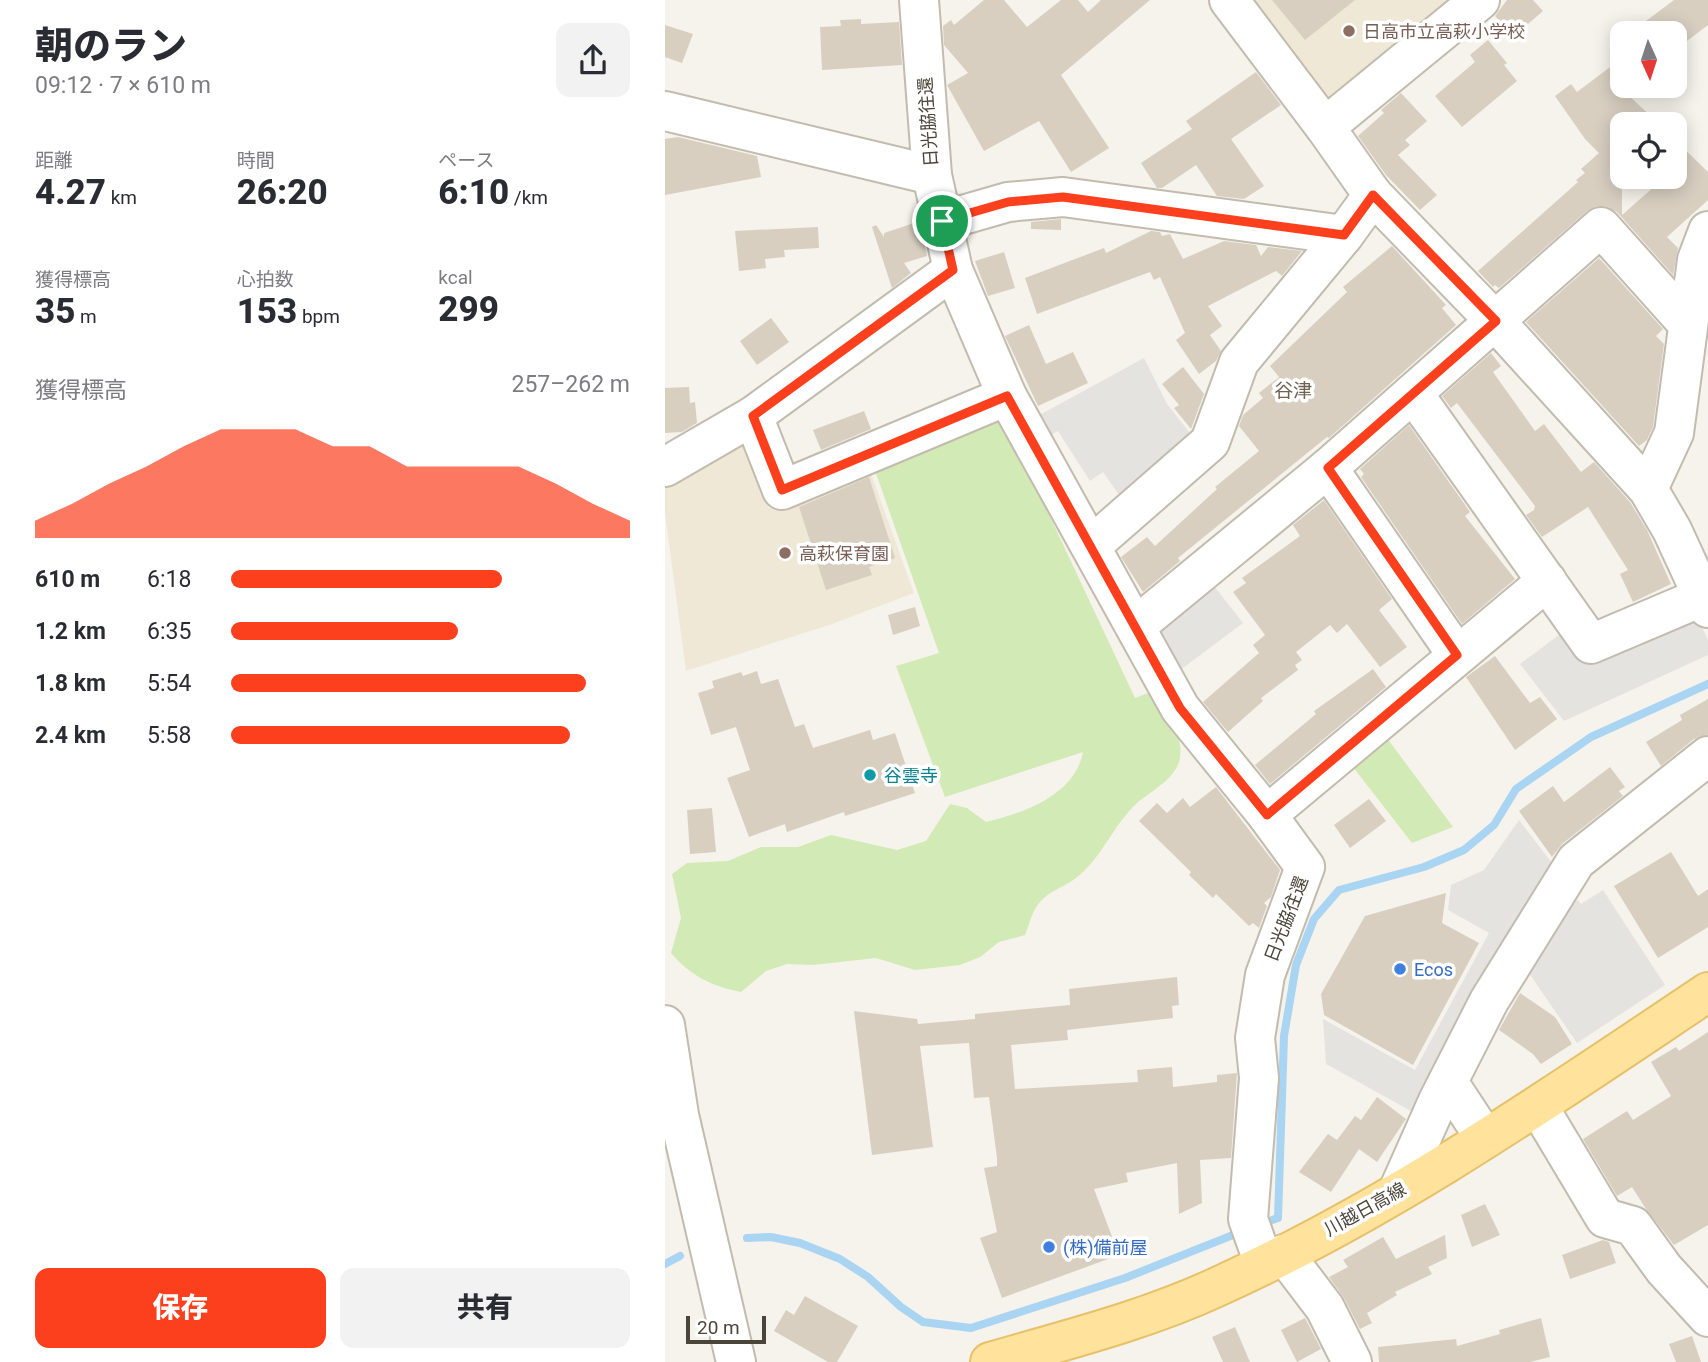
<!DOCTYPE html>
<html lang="ja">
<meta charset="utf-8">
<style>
:root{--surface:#fff;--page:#f2f2f3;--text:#2b2b33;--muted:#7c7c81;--accent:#fc3f1d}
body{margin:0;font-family:Roboto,"Noto Sans JP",sans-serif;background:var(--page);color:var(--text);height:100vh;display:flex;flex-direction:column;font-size:26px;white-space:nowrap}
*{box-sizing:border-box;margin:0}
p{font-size:23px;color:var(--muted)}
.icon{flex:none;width:38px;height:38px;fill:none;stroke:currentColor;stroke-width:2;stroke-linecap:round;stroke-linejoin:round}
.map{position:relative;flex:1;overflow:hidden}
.side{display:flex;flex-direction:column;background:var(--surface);width:665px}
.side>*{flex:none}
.needle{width:46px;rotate:177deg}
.buttons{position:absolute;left:945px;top:21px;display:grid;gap:14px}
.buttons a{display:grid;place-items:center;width:77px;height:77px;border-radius:14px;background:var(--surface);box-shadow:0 4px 18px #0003;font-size:35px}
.scale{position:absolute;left:21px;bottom:18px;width:80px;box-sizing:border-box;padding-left:7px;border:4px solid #4b4439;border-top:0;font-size:19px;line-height:24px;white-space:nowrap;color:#4b4439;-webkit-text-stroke:5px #fff;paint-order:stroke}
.pin{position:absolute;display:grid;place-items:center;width:60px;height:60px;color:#fff;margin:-30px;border:4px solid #fff;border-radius:50%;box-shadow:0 2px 7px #0007}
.round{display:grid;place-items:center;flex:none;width:74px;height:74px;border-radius:14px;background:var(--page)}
.head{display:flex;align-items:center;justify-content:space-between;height:119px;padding:0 35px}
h1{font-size:38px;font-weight:800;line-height:52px}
.metrics{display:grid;grid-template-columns:repeat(3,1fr);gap:10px;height:119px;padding:7px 35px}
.metrics div{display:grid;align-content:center}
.metrics b{font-size:35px;font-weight:800}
.metrics small{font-size:19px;font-weight:400}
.metrics p{font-size:19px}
.chart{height:196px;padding:14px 35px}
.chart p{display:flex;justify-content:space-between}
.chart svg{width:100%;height:126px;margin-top:7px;fill:var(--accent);opacity:.7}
.action{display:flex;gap:14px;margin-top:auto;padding:14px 35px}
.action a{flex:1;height:80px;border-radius:14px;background:var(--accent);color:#fff;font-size:28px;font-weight:800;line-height:80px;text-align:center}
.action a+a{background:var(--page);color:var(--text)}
ul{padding:0 35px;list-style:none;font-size:23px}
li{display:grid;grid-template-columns:112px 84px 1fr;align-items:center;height:52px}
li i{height:18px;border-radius:9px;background:var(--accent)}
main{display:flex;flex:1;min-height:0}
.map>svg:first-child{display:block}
.education{fill:#efe8d6}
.green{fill:#d2eab5}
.parking{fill:#e5e3e0}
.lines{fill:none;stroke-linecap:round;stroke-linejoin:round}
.stream{stroke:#a9d4f2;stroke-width:8}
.building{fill:#d8cfc1}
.minor-casing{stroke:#c2bbae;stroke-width:42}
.major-casing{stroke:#e6c16a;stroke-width:42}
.minor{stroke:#fff;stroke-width:38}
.major{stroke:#ffe39c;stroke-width:38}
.route-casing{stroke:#fff;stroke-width:14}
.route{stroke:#fc3f1d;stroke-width:9}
.education-dot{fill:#8d6e63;stroke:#fff;stroke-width:2.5}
.culture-dot{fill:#0f9aa8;stroke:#fff;stroke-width:2.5}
.shop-dot{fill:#3f7fe0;stroke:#fff;stroke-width:2.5}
.labels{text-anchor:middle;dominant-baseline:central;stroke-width:7;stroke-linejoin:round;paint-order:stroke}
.education-label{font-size:18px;fill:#785e54;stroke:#fff;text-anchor:start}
.street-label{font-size:18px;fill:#4b4439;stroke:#fff}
.culture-label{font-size:18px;fill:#0d838f;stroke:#fff;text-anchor:start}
.shop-label{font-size:18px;fill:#366cbe;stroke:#fff;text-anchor:start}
.neighbourhood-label{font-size:19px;fill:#6e6250;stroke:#fff}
</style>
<main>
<section class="side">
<div class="head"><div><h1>朝のラン</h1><p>09:12 · 7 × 610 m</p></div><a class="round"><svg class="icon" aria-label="share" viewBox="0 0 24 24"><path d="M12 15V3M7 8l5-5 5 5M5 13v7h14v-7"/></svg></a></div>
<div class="metrics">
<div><p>距離</p><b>4.27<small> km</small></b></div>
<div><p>時間</p><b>26:20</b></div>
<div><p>ペース</p><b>6:10<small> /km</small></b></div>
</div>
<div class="metrics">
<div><p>獲得標高</p><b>35<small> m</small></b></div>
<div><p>心拍数</p><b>153<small> bpm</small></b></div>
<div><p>kcal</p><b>299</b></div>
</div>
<div class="chart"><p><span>獲得標高</span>257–262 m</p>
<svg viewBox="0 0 160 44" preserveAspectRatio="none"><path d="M0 44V38L10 32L20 25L30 19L40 12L50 6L60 6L70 6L80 12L90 12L100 19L110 19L120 19L130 19L140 25L150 32L160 38V44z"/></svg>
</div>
<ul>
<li><b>610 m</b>6:18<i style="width:68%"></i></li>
<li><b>1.2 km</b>6:35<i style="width:57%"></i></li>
<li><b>1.8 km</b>5:54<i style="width:89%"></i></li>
<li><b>2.4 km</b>5:58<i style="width:85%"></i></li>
</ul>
<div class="action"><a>保存</a><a>共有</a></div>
</section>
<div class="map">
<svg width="1043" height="1362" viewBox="0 0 1043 1362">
<rect width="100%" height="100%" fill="#f6f3ec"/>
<!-- education -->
<g class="education">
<path d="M582,0H796L671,105L662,100Z"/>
<path d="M81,440L104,508L205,471L249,593L167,624L21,671L0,513V483Z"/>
</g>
<!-- green -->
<g class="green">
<path d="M335,410L470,698L483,693C499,709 519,733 515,758C512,778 485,792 472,803C448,825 437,858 411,878C398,888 382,891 372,906C366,914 364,926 360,935L334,942L315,957L295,965L250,970L211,958L148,965L122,964L101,971L76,992C46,986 26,976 6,953L16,918L7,874L22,863L63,861L96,847H133L166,835L232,850L261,841L285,804L302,808L321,822C359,813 410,795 418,752L280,797L231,666L274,653L207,462Z"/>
<path d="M716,730L788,827L747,843L681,758Z"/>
</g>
<!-- parking -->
<g class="parking">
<path d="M479,358L502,404L528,437L457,499L438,472L425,481L393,431L380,438L369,418Z"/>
<path d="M545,581L578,623L510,674L489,627Z"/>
<path d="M1022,617L1033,619L1043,640V655L899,721L855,664L898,632L920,662Z"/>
<path d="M854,820L894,872L755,1116L661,1064L658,1019L750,1070L824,933L783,910L786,885L819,870Z"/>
<path d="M938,890L1000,985L912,1043L857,963L905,892L916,904Z"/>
</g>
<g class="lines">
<!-- stream -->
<g class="stream">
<path d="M596,1224L613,1218L619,1036L631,965L649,919L674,890L759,867L799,850L829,825L851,789L926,737L1043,684"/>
<path d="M82,1238L106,1237L135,1243L175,1259L203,1277L236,1307L258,1322L306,1328L460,1278L578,1231"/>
<path d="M0,1264L15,1256"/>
</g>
</g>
<!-- building -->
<g class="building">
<path d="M319,0H339L362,27L396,0H413L423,12L436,0H485L396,75L444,148L406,172L374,121L319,151L282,85L303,73L279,45L278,26L286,20L289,25Z"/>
<path d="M607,0H690L640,40Z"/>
<path d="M842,0H868L878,11L848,37L830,16Z"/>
<path d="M1009,0H1043V25L1010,50V33H965Z"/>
<path d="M196,19V24L234,22L237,65L157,70L155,27L176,26L175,20Z"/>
<path d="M0,25L28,34L17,63L0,57Z"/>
<path d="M823,40L842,63L839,65L852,81L797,127L770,96L810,62L805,55Z"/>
<path d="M957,58V89L994,124H957V215L1000,177H1010V140L1043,172V200L1002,237L1013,248L1008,275L952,212L943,207L932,206L922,211L834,288L830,285L828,287L813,271L913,182L911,180L920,173L916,169L934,153L920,139L890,96L906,84L912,92Z"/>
<path d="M591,72L616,105L566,139L599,186L579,199L552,196L531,165L497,188H492L476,163L527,129L521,121Z"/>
<path d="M736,93L762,121L740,140L745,145L733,155L772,195L755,210L721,175L693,136L719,113L716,110Z"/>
<path d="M13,137L92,156L96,177L0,195V139Z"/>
<path d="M396,219V230L366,229V222Z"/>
<path d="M255,221L262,256L239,263L246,273L227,288L207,227L211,225L219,237V233Z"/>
<path d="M153,227L154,248L119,250L120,257L100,259L101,268L74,271L70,231Z"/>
<path d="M486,231L495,232L497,236L505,234L518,259L559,241L591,245L596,256L603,247L637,251L617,276L611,271L543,306L557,326L545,335L556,351L551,361L534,374L511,340L520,333L495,277L489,280L485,272L372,314L360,278L439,248L441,253Z"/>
<path d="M727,246L781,305L777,308L791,325L664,438L662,437L513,558L515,561L478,592L456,557L482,537L490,546L552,489L550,487L594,451L574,426L578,415L598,398L594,393L614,377L605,366L682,292L678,287Z"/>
<path d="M339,252L350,288L323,296L310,261Z"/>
<path d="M934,258L998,329L991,336L999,344L988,427L982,440L974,446L861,322Z"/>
<path d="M106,318L124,342L92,365L75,341Z"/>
<path d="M364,325L381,364L408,352L423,383L373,406L340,336Z"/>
<path d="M826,353L836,366L828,372L870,431L879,424L916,472L929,462L965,502L982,530L1006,584L968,602L955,574L963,570L923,507L877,537L861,515L869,510L870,506L792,403L786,408L777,396Z"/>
<path d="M518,367L539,394L526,429L509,408L514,405L497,384Z"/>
<path d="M24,387L25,403L30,402L32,423L17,432L0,433V388Z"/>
<path d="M199,411L206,429L156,450L148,430Z"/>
<path d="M744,425L805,512L800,516L850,579L797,624L696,477L699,474L695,469Z"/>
<path d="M204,477L230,558L204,567L207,575L161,590L134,507Z"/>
<path d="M659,500L727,599L714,610L742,647L715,667L682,624L672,633L665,625L631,652L637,660L630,665L633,670L596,698L598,701L563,732L538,702L594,653L588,645L600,635L568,592L581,583L577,578L635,536L628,525Z"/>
<path d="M250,607L255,626L228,635L223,615Z"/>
<path d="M830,656L865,703L875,697L892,719L850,750L801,677Z"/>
<path d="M708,669L721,687L605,784L590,765L651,714L649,711Z"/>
<path d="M92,671L96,684L113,679L130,727L139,724L148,748L205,730L208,740L230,733L250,793L180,816L179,812L122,832L120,824L84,837L62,778L85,770L71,727L46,735L33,693L49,688L47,681L76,672L78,676Z"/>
<path d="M1043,699V735L1029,739L996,766L981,742L1017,720L1015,715Z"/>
<path d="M945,767L960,787L954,791L958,796L897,844L887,857L854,811L888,786L899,802Z"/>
<path d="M551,787L615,870L606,897L599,903L602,906L594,928L588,923L584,926L551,894L548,898L524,875L526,872L474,821L492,803L502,813L518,798L525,807Z"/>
<path d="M704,799L721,821L685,848L669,825Z"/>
<path d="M47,808L51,852L25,854L22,810Z"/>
<path d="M1006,852L1033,896L1043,889V927L993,958L949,886Z"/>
<path d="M781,893L777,923L814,943L748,1065L659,1015L656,994L700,916Z"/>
<path d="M512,977L514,1005L507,1006L508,1018L402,1030L403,1040L346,1045L350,1089L473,1082L472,1070L507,1067L508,1087L552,1082V1075L572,1073L566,1158L535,1160L537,1203L514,1214L512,1163L461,1173L463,1182L429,1189L454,1255L337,1298L315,1238L332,1232L319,1168L332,1166V1158L324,1097L309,1098L304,1043L255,1046L268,1147L207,1155L189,1011L252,1019L253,1024L310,1019V1014L405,1005L404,989Z"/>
<path d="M855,993L890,1017L907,1044L876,1064L868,1054L834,1030Z"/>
<path d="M1043,1032V1225L1009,1245L981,1209L967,1187L952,1196L918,1139L962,1111L968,1120L1006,1096L986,1062L1011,1047L1014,1051Z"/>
<path d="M712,1097L741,1119L712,1162L694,1149L666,1192L634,1172L663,1134L672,1140L690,1116L696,1120Z"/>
<path d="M820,1204L835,1235L807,1247L796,1215Z"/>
<path d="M780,1235L782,1258L763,1267L767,1274L730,1292L732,1295L702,1313L707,1323L695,1329L679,1298L664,1277L683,1267L678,1260L718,1237L731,1259Z"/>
<path d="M938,1240L944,1242L951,1263L905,1279L897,1255Z"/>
<path d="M140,1296L193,1326L172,1362H163L109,1331L121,1310L129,1315Z"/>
<path d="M640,1318L656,1349L632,1362L616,1330Z"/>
<path d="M876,1318L885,1357L865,1362H714L713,1347L791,1339L792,1346L835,1334L834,1330Z"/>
<path d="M570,1327L585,1362H558L547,1337Z"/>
<path d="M1027,1336L1036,1362H1011L1004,1344Z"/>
</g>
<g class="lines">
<defs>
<g id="minor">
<path d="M254,0L267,175L288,270L342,396L515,708L602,815L640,867L600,975L590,1038L594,1078L583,1219L599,1264"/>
<path d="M564,0L660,127L708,195L831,322L983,489L1007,530L1043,608"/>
<path d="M0,111L267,175"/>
<path d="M660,127L815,0"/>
<path d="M277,221L343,202L398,197L679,235"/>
<path d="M1022,323L936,227L748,393L926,644L1037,597"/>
<path d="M88,416L117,490L342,396"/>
<path d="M0,467L88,416L288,270"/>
<path d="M663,468L792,655"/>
<path d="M983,489L1009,433L1032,260L1043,231"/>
<path d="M426,546L545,442L574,362L679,235L708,195"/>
<path d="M471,626L663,468L748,393"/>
<path d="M602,815L882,581"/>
<path d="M0,1025L14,1115L71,1362"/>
<path d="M783,1082L820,1138"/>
<path d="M873,1106L940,1218L968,1226L999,1269L1043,1317"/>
<path d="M733,1191L773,1101L824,1001L911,861L1043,756"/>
<path d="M619,1254L660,1308L687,1362"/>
</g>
<path id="major" d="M325,1362C401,1340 481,1320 552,1287C725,1209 886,1097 1043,992"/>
</defs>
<!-- minor casing -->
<use href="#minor" class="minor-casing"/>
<!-- major casing -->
<use href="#major" class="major-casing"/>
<!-- minor -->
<use href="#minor" class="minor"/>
<!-- major -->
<use href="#major" class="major"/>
</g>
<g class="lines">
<defs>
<path id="route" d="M708,195L831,321L663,468L792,655L602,815L515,708L342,396L117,490L88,416L288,270L277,221L343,202L398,197L679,235Z"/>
</defs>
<!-- route casing -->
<use href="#route" class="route-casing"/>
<!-- route -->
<use href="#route" class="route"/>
</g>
<!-- markers -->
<g class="education-dot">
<circle cx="684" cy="31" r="7"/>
<circle cx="120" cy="553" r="7"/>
</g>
<circle class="culture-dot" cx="205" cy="775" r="7"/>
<g class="shop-dot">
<circle cx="735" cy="969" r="7"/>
<circle cx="384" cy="1247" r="7"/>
</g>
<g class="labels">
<!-- education labels -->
<g class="education-label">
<text x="698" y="31">日高市立高萩小学校</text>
<text x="134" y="553">高萩保育園</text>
</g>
<!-- street labels -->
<g class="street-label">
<text transform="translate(263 122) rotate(-94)">日光脇往還</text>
<text transform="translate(621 919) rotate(-69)">日光脇往還</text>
<text transform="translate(700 1209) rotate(-29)">川越日高線</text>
</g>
<!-- culture labels -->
<g class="culture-label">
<text x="219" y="775">谷雲寺</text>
</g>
<!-- shop labels -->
<g class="shop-label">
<text x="749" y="969">Ecos</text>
<text x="398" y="1247">(株)備前屋</text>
</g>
<!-- neighbourhood labels -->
<g class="neighbourhood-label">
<text x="628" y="390">谷津</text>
</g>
</g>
</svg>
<div class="buttons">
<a><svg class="needle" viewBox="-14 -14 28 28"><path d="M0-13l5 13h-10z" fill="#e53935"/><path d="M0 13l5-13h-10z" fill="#7c7c81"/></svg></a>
<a><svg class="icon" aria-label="locate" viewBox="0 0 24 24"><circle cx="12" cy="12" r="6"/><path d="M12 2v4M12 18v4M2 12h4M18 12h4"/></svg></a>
</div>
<div class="scale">20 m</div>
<div class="pin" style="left:277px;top:221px;background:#1e9e55"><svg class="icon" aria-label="arrive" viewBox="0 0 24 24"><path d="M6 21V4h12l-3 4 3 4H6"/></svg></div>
</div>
</main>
